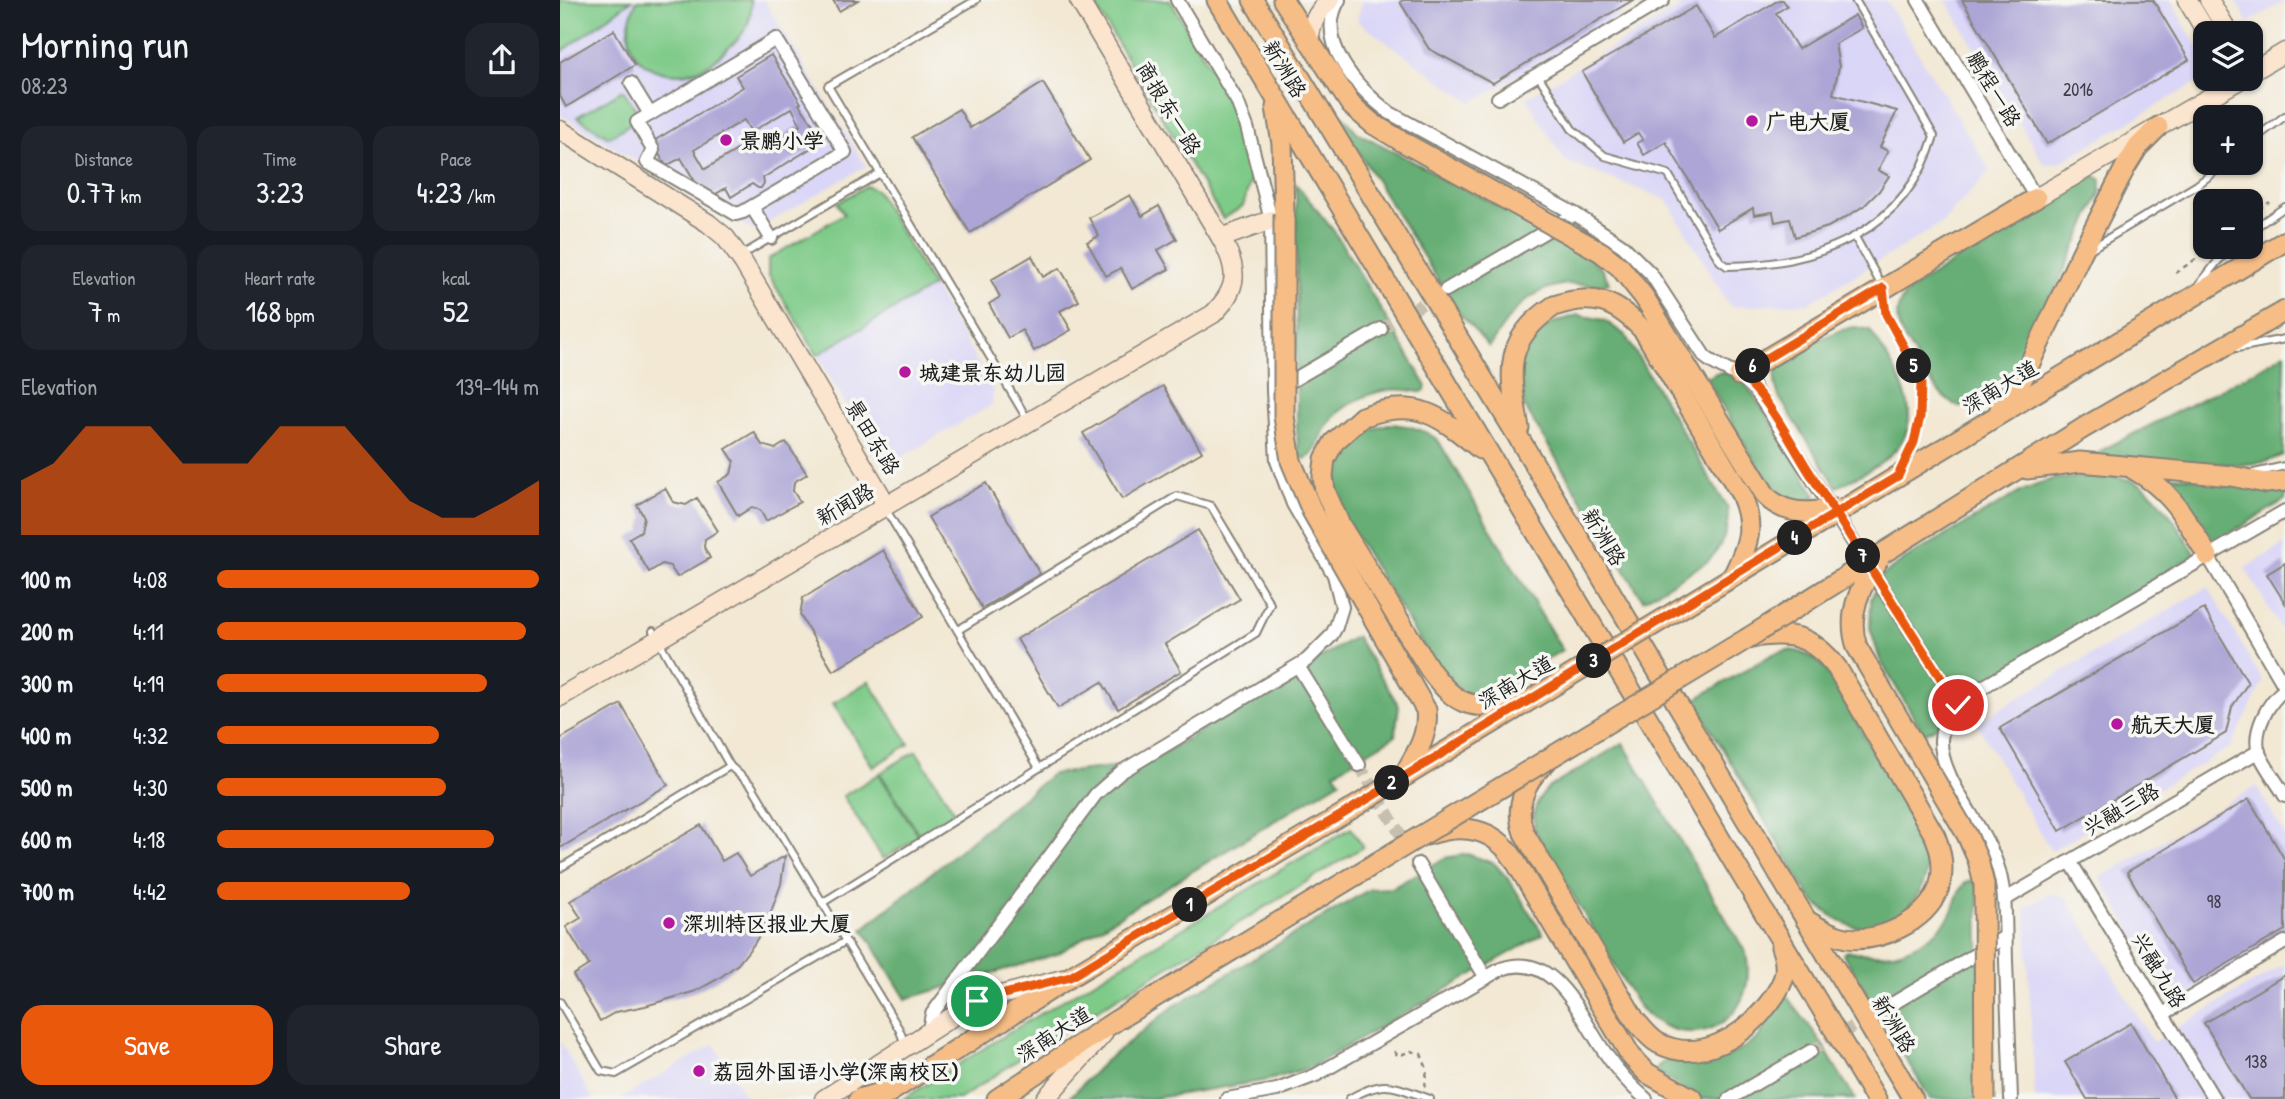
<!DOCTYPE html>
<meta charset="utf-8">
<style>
:root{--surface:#171b24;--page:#20242c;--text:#f1f3f6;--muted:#9ea1a6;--accent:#ea580c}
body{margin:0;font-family:"Patrick Hand","LXGW WenKai TC",sans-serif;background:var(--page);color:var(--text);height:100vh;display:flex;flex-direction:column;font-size:26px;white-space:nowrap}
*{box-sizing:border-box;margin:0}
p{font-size:23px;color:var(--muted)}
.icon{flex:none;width:38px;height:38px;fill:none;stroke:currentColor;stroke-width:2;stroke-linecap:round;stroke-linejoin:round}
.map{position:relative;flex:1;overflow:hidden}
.side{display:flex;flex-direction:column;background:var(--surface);width:560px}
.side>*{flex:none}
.tools{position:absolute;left:1633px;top:21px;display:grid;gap:14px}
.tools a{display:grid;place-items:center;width:70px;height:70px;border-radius:14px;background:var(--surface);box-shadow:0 2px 5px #0004;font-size:35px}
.pin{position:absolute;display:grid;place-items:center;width:60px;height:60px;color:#fff;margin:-30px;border:4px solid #fff;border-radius:50%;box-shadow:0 2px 7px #0007}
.km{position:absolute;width:35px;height:35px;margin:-18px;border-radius:50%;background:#222;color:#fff;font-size:19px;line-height:35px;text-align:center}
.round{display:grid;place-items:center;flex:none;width:74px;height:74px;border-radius:21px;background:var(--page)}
.headline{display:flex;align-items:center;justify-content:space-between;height:119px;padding:0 21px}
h1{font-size:38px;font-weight:600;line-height:52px}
.metrics{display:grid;grid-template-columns:repeat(3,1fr);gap:10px;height:119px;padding:7px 21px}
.metrics div{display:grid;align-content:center;border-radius:18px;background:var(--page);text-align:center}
.metrics b{font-size:30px;font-weight:600}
.metrics small{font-size:19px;font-weight:400}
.metrics p{font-size:19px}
.chart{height:196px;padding:14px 21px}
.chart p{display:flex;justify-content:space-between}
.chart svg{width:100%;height:126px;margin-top:7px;fill:var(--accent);opacity:.7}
.action{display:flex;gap:14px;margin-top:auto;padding:14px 21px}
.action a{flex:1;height:80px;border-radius:21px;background:var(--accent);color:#fff;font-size:28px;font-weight:600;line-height:80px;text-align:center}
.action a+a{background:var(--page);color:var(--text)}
ul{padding:0 21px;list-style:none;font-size:23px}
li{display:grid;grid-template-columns:112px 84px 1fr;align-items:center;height:52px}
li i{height:18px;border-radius:9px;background:var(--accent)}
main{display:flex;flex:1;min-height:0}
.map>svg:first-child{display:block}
.built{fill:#dad6f7}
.green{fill:#7eca88;stroke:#4d7352;stroke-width:2}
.forest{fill:#66ae74;stroke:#416548;stroke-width:2}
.building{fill:#aca5d6;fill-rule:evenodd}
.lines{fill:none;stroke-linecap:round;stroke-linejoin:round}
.street-tunnel{stroke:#c7bfae;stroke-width:12;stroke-dasharray:12 6;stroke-linecap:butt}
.lane-casing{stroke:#878278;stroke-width:10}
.street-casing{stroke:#878278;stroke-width:16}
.secondary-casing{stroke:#878278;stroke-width:21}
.primary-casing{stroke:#878278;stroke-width:23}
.path{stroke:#878278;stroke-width:2.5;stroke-dasharray:5 5;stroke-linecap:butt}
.lane{stroke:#fff;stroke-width:6}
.street{stroke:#fff;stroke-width:12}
.secondary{stroke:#fbe5cf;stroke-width:18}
.primary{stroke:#f6be86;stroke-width:19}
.primary-bridge-casing{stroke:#878278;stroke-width:23;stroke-linecap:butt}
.primary-bridge{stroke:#f6be86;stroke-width:19}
.route-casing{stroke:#fff;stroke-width:14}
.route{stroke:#ea580c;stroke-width:9}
.poi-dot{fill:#b5179e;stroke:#f6f6f2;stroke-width:2.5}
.labels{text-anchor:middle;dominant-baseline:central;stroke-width:7;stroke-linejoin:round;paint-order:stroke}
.number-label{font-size:18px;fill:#403e4a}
.street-label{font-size:21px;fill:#1c1c1c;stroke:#f6f6f2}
.poi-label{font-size:21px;font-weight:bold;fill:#1c1c1c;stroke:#f6f6f2;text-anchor:start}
</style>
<main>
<section class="side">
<div class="headline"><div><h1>Morning run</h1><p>08:23</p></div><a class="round"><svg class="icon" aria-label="share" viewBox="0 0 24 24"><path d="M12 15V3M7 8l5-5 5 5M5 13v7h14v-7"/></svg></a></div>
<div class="metrics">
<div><p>Distance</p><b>0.77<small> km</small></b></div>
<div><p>Time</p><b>3:23</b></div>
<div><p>Pace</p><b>4:23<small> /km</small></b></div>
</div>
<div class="metrics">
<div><p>Elevation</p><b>7<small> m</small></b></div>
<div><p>Heart rate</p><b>168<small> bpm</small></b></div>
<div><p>kcal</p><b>52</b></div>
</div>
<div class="chart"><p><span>Elevation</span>139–144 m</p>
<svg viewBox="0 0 160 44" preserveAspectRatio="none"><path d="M0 44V25L10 19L20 6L30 6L40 6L50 19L60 19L70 19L80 6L90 6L100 6L110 19L120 32L130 38L140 38L150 32L160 25V44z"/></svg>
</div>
<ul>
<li><b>100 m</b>4:08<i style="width:100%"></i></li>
<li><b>200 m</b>4:11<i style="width:96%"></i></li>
<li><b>300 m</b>4:19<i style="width:84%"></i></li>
<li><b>400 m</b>4:32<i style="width:69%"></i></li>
<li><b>500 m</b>4:30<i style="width:71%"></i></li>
<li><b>600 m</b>4:18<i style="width:86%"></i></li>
<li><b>700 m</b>4:42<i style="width:60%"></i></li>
</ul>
<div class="action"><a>Save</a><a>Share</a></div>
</section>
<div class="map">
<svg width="1725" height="1099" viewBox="0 0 1725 1099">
<rect width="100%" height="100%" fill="#f6f6f2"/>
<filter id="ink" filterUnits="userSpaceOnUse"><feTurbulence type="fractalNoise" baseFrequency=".0143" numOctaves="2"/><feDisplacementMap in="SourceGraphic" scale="14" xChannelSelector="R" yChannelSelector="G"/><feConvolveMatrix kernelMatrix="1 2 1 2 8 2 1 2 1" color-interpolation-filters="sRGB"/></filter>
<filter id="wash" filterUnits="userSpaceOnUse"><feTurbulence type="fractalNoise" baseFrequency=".00686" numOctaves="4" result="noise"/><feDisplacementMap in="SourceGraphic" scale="28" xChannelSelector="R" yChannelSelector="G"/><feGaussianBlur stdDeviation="1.57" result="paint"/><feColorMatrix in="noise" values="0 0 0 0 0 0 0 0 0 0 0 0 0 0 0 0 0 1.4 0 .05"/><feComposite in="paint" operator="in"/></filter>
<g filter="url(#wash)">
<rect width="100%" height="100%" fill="#f2e8d3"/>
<!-- built -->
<g class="built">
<path d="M72,0H204L306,166L194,231L0,115V53Z"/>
<path d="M802,0H1085L912,103L797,21Z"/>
<path d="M1132,0H1326L1430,171L1382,223L1249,303L1170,307L1107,200L1005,161L966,98Z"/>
<path d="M1386,0H1610L1645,59L1643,79L1499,163L1484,164Z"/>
<path d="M1675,0H1725V1L1688,23Z"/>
<path d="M373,286L434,390L432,405L333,462L317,457L257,355Z"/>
<path d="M1725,544V636L1685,568Z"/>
<path d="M1648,587L1703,681L1671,747L1491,851L1416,722Z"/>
<path d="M1696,786L1725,835V937L1614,1002L1540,878Z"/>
<path d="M1491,893L1507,898L1593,1042L1725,964V1099H1475L1465,908Z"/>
<path d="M0,1041L33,1099H0Z"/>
<path d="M154,1044L187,1099H60Z"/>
</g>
<!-- green -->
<g class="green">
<path d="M0,0H72L0,53Z"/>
<path d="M77,0H191C193,23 183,36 166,50C160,55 153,63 145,67C112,84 65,69 69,26C69,17 74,8 77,0Z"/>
<path d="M532,0H610L673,105L683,132L693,172L683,206L663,219Z"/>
<path d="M63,90L81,117L49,137L17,117Z"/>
<path d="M306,186L316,190L373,286L257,355L208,274V259L284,214L277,203Z"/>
<path d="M309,681L349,744L313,767L273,703Z"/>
<path d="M356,751L396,814L360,836L320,773Z"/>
<path d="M319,774L359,837L323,859L283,796Z"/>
<path d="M791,828L803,847L477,1047L400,1099H343L458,1027Z"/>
</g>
<!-- forest -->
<g class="forest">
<path d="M782,115L797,132L806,137L1019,248L1043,270L1049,283C1037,288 1024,284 1011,284C969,286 949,315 929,347L896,309L777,117Z"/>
<path d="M1534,175L1541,180V192L1453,380C1392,443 1374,384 1342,335C1334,318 1336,302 1351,289L1518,181Z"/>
<path d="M736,184L774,231L866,385L865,390L862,392C856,392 851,390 845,390C817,387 780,403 765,429C760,439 756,455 745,459L739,455L737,434Z"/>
<path d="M1018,315L1044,320L1065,335L1168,509C1169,530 1163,547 1147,562L1083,600L964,406L958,365L970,341L992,323Z"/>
<path d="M1295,327L1310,330L1314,336C1338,374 1374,424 1324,460C1310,471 1293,479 1277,487L1219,397C1216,388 1213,379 1217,370C1226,354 1277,329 1295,327Z"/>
<path d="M1725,353L1723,455L1706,462L1679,465L1540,458L1539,453L1542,450L1694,372Z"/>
<path d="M1164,372L1183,381L1201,406L1256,496C1246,502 1235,503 1225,497C1202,482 1163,405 1146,379L1156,373Z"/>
<path d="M828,424C847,425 862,428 878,440L1002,650L931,694L908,695L882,677L784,517C766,472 780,438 828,424Z"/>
<path d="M1598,475L1725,483V500L1651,545Z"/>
<path d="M1546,476C1555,477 1566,478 1574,481C1597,489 1623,534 1636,555L1412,689L1379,726L1364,734L1320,660L1310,628L1311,598L1323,575L1350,556L1462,491L1492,479Z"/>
<path d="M796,636L839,706L835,736L775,772L780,781L497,954L346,999L303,929L492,774L587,763Z"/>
<path d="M1228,650C1243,651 1252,656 1263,666L1359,828C1361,835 1365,842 1366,849C1372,878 1356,909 1329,920C1318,925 1304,929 1292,926C1277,922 1263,909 1251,899L1134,700L1213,654Z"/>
<path d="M1063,743L1186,953C1201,1025 1124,1061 1077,1004L975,831C972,812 975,800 990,787Z"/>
<path d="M907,854L934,863L950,881L983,934L751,1067L709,1080L590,1099H508L544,1062L614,1006L810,889L832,888L885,858Z"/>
<path d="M1410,880L1418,886L1422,1099H1370L1283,954L1286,951C1299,953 1311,955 1324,954C1346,953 1377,936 1389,917C1396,905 1397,886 1410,880Z"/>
<path d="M1225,994L1257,1036L1295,1099H1139L1097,1073V1067L1106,1060L1147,1062L1162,1059L1180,1050L1198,1038Z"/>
</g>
<g id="blocks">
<!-- building -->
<g class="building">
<path d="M273,0H298L279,11Z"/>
<path d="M843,0H1073L933,83L869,49L840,2Z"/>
<path d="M1219,0H1223L1227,6L1216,13L1238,49L1295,15L1302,28L1275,44L1279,67L1273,94L1337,111L1320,147L1328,151L1318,170L1329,176L1319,191L1305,205L1288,216L1268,227L1235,237L1230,219L1215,222L1213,212L1194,215L1193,208L1158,229L1106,142L1084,155L1077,143L1083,140L1078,133L1063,142L1022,72L1136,6L1155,38Z"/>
<path d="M1402,0H1593L1629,60L1487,144Z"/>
<path d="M54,30L75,65L6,107L0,96V62Z"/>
<path d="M211,55L241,103L239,104L264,140L203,178L204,183L201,188H198L192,184L171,197L166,188L146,200L121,158L106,166L92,142L183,87L176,76ZM232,108L241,125L204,146L199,137L145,169L134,150L184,120L191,132Z"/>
<path d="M483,83L530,160L410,233L352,137L399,109L410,128Z"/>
<path d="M570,195L582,216L599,206L617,239L598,250L609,269L572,289L561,268L546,276L527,242L539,236L529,218Z"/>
<path d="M472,256L483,277L500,268L519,301L500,311L511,330L474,351L462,330L448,338L429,304L440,297L431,280Z"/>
<path d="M603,386L642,452L562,499L523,433Z"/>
<path d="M194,432L202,445L215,449L226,442L247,474L234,482L233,491L240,502L206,521L200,510L192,507L178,516L158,482L171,474L174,461L166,449Z"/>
<path d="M426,483L480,574L422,608L368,517Z"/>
<path d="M105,488L113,502L126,505L137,498L158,531L145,539L144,547L150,558L117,577L110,566L102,564L89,572L69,538L81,531L84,517L77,505Z"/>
<path d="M638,530L680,599L605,644L621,671L558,709L542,682L498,708L457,639Z"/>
<path d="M323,550L363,617L273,671L240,615L243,598Z"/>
<path d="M1725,563V603L1707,574Z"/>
<path d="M1644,609L1688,683L1672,707L1666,733L1500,831L1440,728Z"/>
<path d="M61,704L108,785L0,848V739Z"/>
<path d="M1689,799L1725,860V930L1633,984L1567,872Z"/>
<path d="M141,825L162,861L176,853L190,876L225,856L221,884L208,920L194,944L178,964L158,979L136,991L85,1006L56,1012L40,1021L13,975L29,965L6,927L21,918L10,901Z"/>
<path d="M1725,975V1099H1689L1644,1023Z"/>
<path d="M1571,1023L1615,1099H1527L1505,1062Z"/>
</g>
</g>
</g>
<g filter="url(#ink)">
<use href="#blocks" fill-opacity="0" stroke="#878278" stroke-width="2"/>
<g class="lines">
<!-- street-tunnel -->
<g class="street-tunnel">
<path d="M821,329L879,294"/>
<path d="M799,765L858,864"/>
<path d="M1251,1051L1322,1010"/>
</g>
<defs>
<g id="lane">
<path d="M416,0L268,86L469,422"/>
<path d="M978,75L1012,129L1045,156L1108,174L1160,261L1167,266C1259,265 1346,231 1374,136L1295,0"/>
<path d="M1690,142L1725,116"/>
<path d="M1690,231L1725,207"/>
<path d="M1295,237L1323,288L1326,314L1358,373C1368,406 1356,438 1342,467"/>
<path d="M1532,248L1637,185L1666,163"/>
<path d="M182,255L320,173"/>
<path d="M1639,285L1657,262L1672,247"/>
<path d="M1677,348L1725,339"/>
<path d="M1694,473L1725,466"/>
<path d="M325,508L479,768"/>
<path d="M93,631L170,766L192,786L339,1029L345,1044"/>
<path d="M0,868L170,766"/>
<path d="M262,903L696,633L710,604L651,506L617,496L398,630"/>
<path d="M0,1002L41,1071L56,1074L284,942"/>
<path d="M789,1099C826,1078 832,1086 870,1099"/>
</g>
<g id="street">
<path d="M779,0C754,42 798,89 830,113L1015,214L1063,246L1091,274L1145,357C1161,370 1180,373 1194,388L1398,705"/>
<path d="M1358,0L1476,198"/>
<path d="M216,39L285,152L183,212L176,214L87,162L93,150L77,122Z"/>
<path d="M71,83L90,114"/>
<path d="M938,98L1103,0"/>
<path d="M192,207L211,238"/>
<path d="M886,290L1015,214"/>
<path d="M721,387L821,329"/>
<path d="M1648,556L1725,687"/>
<path d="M738,666L799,765"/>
<path d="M1725,689C1708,702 1692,731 1699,753C1705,767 1717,782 1725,796"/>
<path d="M1510,861L1654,1099"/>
<path d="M858,864L926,978"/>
<path d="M1444,900L1699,751"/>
<path d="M1322,1010L1445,937"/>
<path d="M1603,1014L1725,942"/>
<path d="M369,1030L372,1014L536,794L561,772L747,660L771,636L776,627L782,607L774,575L733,504L717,461L713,391L711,220L687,127L677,101L617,0"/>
<path d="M667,1099L717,1090L756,1075L941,969C997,949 1021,1020 1046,1054C1057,1071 1071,1086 1086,1099"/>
<path d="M1169,1099L1251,1051"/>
<path d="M1451,1099C1449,1053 1448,1007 1446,961C1445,931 1447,900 1439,871C1428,829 1380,781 1381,740C1382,715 1401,700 1421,688L1725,511"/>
</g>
<g id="secondary">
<path d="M519,0L661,238"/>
<path d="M1627,0L1647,33"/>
<path d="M1649,0L1669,33"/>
<path d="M749,42C751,24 756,13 770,0"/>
<path d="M1690,73L1725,52"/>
<path d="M0,130L148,223L165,237L183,262L322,497L324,507"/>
<path d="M1476,198L1681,79"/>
<path d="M0,697L653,314C679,288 679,270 661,238L711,220"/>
<path d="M264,1099L417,1001L503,979"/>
<path d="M485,1099L543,1034"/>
</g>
<g id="primary">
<path d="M657,0L1316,1099"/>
<path d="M693,0L960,440L1353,1099"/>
<path d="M723,0L791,105L813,124L843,142"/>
<path d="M716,107L722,144L724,213"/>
<path d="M1179,375L1476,198"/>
<path d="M1440,408L1463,378L1521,254L1565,168L1578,147L1598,127"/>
<path d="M802,417C856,397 879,415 920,449"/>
<path d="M959,428C950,374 941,341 994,306"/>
<path d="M1467,469L1520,462L1671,476L1706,483L1725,481"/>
<path d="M1573,469C1614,492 1624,517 1648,556"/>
<path d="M1338,476L1725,241"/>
<path d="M1363,528L1525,427L1725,311"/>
<path d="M1188,638C1229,631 1251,634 1277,668L1375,836C1382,853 1385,872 1378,890C1365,922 1319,943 1286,938C1271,935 1259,928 1246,920"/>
<path d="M986,762C965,781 954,806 964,833L1075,1020C1082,1028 1088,1037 1098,1043C1140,1065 1186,1035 1210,1002C1216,994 1223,983 1225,973C1226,964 1224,955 1221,947"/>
<path d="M867,835C901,823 933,827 954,859L1071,1056L1087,1073L1133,1099"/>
<path d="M299,1099L331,1090"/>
<path d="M319,1099L510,977L783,814"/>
<path d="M437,1099L557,1020L816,863"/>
</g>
</defs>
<!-- lane casing -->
<use href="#lane" class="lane-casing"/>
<!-- street casing -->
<use href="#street" class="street-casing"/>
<!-- secondary casing -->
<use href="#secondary" class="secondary-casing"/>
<!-- primary casing -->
<use href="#primary" class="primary-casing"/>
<!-- path -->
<g class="path">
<path d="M1690,214L1710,202"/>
<path d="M1615,273L1654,247"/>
<path d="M834,1051L838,1056L851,1051L861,1054L867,1069L865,1087"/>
</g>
<!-- lane -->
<use href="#lane" class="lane"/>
<!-- street -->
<use href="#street" class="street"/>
<!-- secondary -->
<use href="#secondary" class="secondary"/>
<!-- primary -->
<use href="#primary" class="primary"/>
<defs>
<g id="primary-bridge">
<path d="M843,142L1041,252L1060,267L1084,297L1206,496C1227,517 1250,512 1278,509"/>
<path d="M724,213V416L731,461L752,511L866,710C869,734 857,753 845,773"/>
<path d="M994,306C1033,292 1056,301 1084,331L1181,494C1195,527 1189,543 1174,574"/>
<path d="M802,417L774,442L765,459L763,476L765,491L780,525L870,670C900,711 912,707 959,704"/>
<path d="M1319,559C1300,586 1286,614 1297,647L1407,835L1418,860L1424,884L1425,1099"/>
<path d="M783,814L1338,476"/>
<path d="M816,863L1188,638L1363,528"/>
</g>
</defs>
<!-- primary-bridge casing -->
<use href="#primary-bridge" class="primary-bridge-casing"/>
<!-- primary-bridge -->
<use href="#primary-bridge" class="primary-bridge"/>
</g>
</g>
<g class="lines" filter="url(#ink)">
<defs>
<path id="route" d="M417,1001L510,977L783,814L1228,542L1338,476L1354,442L1360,417L1361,383L1358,373L1326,314L1323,288L1179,375C1205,391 1231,443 1248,470C1298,548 1348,627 1398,705"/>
</defs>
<!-- route casing -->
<use href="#route" class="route-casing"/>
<!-- route -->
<use href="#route" class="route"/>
</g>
<!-- markers -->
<g class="poi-dot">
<circle cx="1192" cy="121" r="7"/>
<circle cx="166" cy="140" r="7"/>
<circle cx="345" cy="372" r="7"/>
<circle cx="1557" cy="724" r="7"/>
<circle cx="109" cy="923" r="7"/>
<circle cx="139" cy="1071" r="7"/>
</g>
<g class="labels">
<!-- number labels -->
<g class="number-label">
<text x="1518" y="89">2016</text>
<text x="1654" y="901">98</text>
<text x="1696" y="1061">138</text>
</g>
<!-- street labels -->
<g class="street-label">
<text transform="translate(725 69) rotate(59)">新洲路</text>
<text transform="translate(1434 89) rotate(59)">鹏程一路</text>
<text transform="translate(609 108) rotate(59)">商报东一路</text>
<text transform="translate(1440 387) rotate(-31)">深南大道</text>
<text transform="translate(313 437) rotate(59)">景田东路</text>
<text transform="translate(285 504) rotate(-30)">新闻路</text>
<text transform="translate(1044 537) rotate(59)">新洲路</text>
<text transform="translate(956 682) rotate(-31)">深南大道</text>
<text transform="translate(1561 809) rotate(-30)">兴融三路</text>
<text transform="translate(1599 970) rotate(59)">兴融九路</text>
<text transform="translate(1334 1024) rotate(59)">新洲路</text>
<text transform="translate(494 1034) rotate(-33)">深南大道</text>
</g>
<!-- poi labels -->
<g class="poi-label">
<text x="1206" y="121">广电大厦</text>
<text x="180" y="140">景鹏小学</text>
<text x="359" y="372">城建景东幼儿园</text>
<text x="1571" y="724">航天大厦</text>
<text x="123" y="923">深圳特区报业大厦</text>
<text x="153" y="1071">荔园外国语小学(深南校区)</text>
</g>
</g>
</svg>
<div class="tools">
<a><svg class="icon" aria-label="layers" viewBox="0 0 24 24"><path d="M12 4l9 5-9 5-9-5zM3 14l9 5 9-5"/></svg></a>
<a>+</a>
<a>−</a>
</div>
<div class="pin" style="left:417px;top:1001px;background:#1e9e55"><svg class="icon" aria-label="arrive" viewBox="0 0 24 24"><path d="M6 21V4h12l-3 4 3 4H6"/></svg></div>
<div class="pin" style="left:1398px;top:705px;background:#d93025"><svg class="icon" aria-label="check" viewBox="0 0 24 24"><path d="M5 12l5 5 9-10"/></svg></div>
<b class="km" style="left:630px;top:905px">1</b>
<b class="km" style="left:832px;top:783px">2</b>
<b class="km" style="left:1034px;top:661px">3</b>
<b class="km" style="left:1235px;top:538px">4</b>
<b class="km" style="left:1354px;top:366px">5</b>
<b class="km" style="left:1193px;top:366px">6</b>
<b class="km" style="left:1303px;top:556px">7</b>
</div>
</main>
